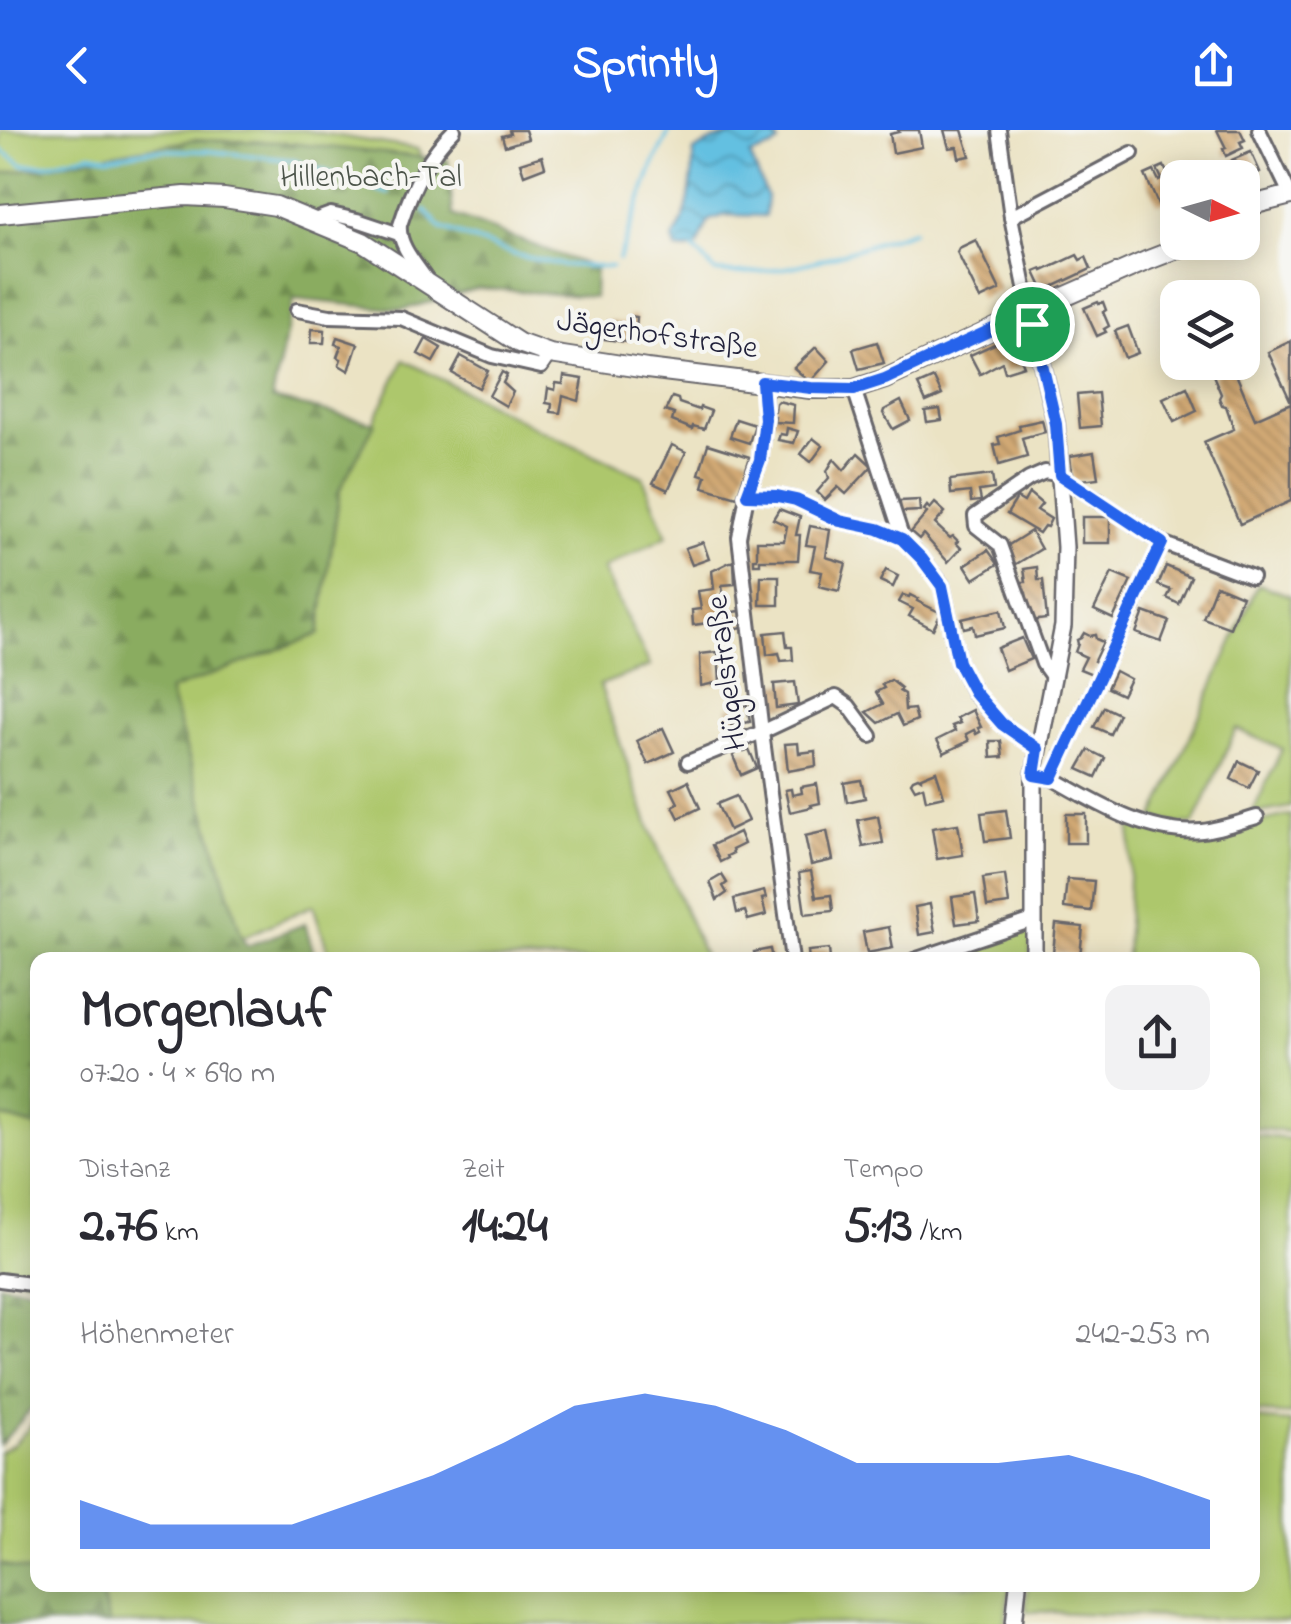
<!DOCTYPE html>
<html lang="de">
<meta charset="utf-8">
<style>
:root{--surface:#fff;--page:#f2f2f3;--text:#2b2b33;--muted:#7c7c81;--accent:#2563eb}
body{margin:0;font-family:"Indie Flower",sans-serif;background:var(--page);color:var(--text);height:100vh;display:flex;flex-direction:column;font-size:38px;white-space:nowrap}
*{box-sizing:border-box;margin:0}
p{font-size:32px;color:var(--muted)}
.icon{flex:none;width:55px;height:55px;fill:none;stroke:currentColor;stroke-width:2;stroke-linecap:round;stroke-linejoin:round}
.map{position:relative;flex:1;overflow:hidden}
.drawer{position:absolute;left:30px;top:822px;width:1230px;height:640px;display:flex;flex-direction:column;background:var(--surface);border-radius:20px;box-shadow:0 5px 25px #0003}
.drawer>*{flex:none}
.needle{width:65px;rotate:95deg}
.buttons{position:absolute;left:1160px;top:30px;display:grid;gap:20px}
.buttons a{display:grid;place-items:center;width:100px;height:100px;border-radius:20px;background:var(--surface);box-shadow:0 5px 25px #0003;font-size:50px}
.pin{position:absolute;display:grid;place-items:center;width:85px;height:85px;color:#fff;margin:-42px;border:5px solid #fff;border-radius:50%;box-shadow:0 2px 10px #0007}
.round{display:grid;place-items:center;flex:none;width:105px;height:105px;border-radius:20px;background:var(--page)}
.overview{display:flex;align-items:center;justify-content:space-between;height:170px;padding:0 50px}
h1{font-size:55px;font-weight:700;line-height:75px}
.figures{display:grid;grid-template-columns:repeat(3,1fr);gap:15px;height:170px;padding:10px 50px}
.figures div{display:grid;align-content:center}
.figures b{font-size:50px;font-weight:700}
.figures small{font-size:28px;font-weight:400}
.figures p{font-size:28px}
.chart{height:280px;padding:20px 50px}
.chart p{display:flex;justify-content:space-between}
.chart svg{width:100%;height:180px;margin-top:10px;fill:var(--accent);opacity:.7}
header{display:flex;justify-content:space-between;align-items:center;height:130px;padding:0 50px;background:var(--accent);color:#fff;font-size:45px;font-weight:700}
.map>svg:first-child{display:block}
.green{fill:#adc76c;stroke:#687454;stroke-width:2.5}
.forest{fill:url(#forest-firs);stroke:#56674e;stroke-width:2.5}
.water{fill:url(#water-waves);stroke:#42718e;stroke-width:2.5}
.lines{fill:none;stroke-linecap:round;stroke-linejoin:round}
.stream{stroke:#63c0e1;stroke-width:4}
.building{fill:url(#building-back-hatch)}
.minor-casing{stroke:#68666b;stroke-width:18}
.tertiary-casing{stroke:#68666b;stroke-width:20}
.secondary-casing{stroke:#68666b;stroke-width:22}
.minor{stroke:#fff;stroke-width:12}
.tertiary{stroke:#fff;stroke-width:15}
.secondary{stroke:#fff;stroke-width:18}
.route-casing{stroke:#fff;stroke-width:20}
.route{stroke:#2563eb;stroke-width:12}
.labels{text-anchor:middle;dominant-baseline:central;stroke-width:8;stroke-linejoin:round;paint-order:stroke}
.park-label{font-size:32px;fill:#4c544a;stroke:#f6f6f2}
.street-label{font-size:32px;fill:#22223b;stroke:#f6f6f2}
</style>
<header><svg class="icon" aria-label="back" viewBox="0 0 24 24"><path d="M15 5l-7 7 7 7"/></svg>Sprintly<svg class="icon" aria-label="share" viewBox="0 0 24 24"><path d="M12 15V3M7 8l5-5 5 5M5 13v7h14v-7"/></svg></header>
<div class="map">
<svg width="1291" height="1494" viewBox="0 0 1291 1494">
<defs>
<pattern id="forest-firs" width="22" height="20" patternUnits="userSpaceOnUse" patternTransform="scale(2.5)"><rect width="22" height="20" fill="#8aac60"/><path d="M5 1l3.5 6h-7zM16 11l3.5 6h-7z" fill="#708c50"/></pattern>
<pattern id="water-waves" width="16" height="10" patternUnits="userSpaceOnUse" patternTransform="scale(2.5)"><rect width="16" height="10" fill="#63c0e1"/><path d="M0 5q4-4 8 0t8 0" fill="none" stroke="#519cb8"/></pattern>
<pattern id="building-back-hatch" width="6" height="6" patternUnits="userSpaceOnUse" patternTransform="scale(2.5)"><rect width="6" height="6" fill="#d1a974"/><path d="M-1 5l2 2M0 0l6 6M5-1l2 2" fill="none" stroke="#a98960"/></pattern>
</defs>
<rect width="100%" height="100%" fill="#f6f6f2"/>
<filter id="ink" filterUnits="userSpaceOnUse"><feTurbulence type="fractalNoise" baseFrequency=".01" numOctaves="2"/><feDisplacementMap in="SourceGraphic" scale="20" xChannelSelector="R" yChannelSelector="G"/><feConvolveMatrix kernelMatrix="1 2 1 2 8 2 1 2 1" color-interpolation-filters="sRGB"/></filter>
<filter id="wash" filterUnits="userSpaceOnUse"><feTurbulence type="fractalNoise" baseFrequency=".0048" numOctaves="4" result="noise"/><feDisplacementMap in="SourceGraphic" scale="40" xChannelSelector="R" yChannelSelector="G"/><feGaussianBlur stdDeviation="2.25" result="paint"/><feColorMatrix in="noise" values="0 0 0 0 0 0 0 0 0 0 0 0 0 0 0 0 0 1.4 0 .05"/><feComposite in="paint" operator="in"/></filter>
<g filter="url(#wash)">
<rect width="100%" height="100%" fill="#ebe3c4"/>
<!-- green -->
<g class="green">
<path d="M0,0H303L417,19L423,28L0,66Z"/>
<path d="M404,230L538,299L643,347L667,406L603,439L650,536L600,555L650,699L706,830H331L313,775L242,808L169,561L319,503L340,359Z"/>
<path d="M1258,454L1291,466V677L1252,684L1282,619L1236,599L1194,694H1176L1154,688Z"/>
<path d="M1291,685V1002L1253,998L1252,830H1126L1131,696C1159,702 1191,709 1220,703C1244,698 1266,688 1291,685Z"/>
<path d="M1032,793L1030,830H928Z"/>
<path d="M0,986L37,997V1151L0,1146Z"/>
<path d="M1253,1005L1291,1009V1285L1253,1282Z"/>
<path d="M37,1289V1444L0,1434V1322L14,1314Z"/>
<path d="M1253,1289L1291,1292V1492L1026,1481L1027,1455H1252Z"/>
<path d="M75,1455H1010L1005,1494H109L101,1463Z"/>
</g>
<!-- forest -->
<g class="forest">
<path d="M193,10L279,12L448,30L453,85L595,138L594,167L479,158L402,180L294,169L272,269L375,293L340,359L319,504L169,561L242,808L247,816L305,794L316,830H38L37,997L0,986V44Z"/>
<path d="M0,1154L38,1159L37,1272L0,1315Z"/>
<path d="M0,1434L37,1444L38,1455H75L101,1462L109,1494H0Z"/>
</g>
<!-- water -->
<path class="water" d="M747,0H771L779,13L772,18L750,25L767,67L765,86L726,85L709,90L698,115L686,120L676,119L673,109C690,85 692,50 694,21L712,11Z"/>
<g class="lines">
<!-- stream -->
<g class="stream">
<path d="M0,19L22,35H45L91,24L109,27L152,20L208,21L291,30L388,63"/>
<path d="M425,80L441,98L516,125L562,135L612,137"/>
<path d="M693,118L716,142C782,149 850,120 913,101"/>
<path d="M619,129L653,35L670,0"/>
</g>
</g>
<g id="blocks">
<!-- building -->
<g class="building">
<path d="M509,0H525L528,9L505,16L502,6L510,4Z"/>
<path d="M898,0H919L922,17L893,23L890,4L899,2Z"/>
<path d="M944,0H962L970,26L959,28L957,17L949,18Z"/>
<path d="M1217,0H1240L1245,10L1240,12L1243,18L1226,26L1223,19L1226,18Z"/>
<path d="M1251,22L1260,42L1242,51L1232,30Z"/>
<path d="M542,26L545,37L524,45L520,33Z"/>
<path d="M1164,36L1177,66L1158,74L1145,45L1154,41L1159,51L1162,49L1157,39Z"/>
<path d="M976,110L1000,160L980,169L957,122L959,118Z"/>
<path d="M1077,125L1080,130L1086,127L1091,139L1044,161L1035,142L1042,139L1043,141Z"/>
<path d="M1098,172L1099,174L1103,172L1106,180L1103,182L1109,196L1104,199L1106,202L1097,206L1084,178Z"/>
<path d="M630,186L637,187L636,199L629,198L627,212L604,209L607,191L629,194Z"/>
<path d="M1128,196L1138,223L1125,228L1115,201Z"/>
<path d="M312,199L325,200L324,213H311Z"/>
<path d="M1012,206L1024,236L1005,242L1002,232L980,244L970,225Z"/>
<path d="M337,207L358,214L349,241L339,235L341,229L337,227L341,216L335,214Z"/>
<path d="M426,209L441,218L433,232L418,224Z"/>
<path d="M1291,211V272L1268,222Z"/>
<path d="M877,212L884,233L859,239L853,219Z"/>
<path d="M816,217L829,231L810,252L794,238Z"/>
<path d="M461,226L488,241L479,258L452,243Z"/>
<path d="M1233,237L1255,289L1291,273V371L1240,394L1204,312L1234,299L1226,276L1222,275L1219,268L1221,264L1213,245Z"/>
<path d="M502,242L507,245L503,253L513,262L506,276L489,266Z"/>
<path d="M564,246L583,249L579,271L563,266L560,283L551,282L552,274L546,273L548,258L555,260L556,253L563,254Z"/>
<path d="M934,248L942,265L926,272L918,255Z"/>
<path d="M1187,257L1197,281L1174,292L1163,268Z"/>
<path d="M1098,263L1101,296L1080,298L1077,265Z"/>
<path d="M672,267L678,269L679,273L699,280L700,277L711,281L704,299L693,296L692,299L672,291L674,284L665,281Z"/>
<path d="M778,271L794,275L793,293L774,292L775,287L771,286L772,281H775L776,273Z"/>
<path d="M901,271L910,290L893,299L883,283L884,280Z"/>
<path d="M940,279L942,290L927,292L925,281Z"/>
<path d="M736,289L755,295L749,313L730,307Z"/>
<path d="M1042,290L1045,302L1022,308L1027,327L999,335L994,315L1000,314L998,307L1020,300L1019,295Z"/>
<path d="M787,298L798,301L794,313L778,310L780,304L786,305Z"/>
<path d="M813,308L823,316L811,332L801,324Z"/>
<path d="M708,314L750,327L737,367L703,357L706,346L699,344Z"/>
<path d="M672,315L686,322L668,360L653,353Z"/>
<path d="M1094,322L1098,348L1073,351L1070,326Z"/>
<path d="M858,323L872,336L846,364L838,357L825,370L817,362L829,348L827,341L834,329L844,340Z"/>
<path d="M992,345L994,359L979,361L981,371L971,372L970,362L951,364L950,350Z"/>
<path d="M1029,363L1042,374L1037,380L1051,389L1047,397L1044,396L1039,403L1007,384L1017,368L1024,372Z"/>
<path d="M919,370L920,381L900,382V371Z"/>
<path d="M935,373L945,382L935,394L950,408L953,406L958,411L956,413L961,418L948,432L923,404L919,409L911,402L927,383L924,380L927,376L930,379Z"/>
<path d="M779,379L800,387L796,405H800L798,430H760V434H754V429H757V411H784L787,396L773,389Z"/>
<rect x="1082" y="387" width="28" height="26"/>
<path d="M810,396L830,400L826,427L846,433L839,461L819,456L822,442L810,440L815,416L806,415Z"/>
<path d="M1031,401L1041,419L1013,436L1004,418Z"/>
<path d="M703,412L709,429L692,435L685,418Z"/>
<path d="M988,420L998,434L974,449L965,435Z"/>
<path d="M730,432H734L735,454L722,455L725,483L741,481L743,497L725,500L723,491L693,495L692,480L701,479L698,461L714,459L712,441Z"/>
<path d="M1166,436L1191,447L1179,474L1167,468L1171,460L1158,455Z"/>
<path d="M1037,437L1038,450H1043L1047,489L1029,491L1026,463L1021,464L1020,452H1026L1024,439Z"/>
<path d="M886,440L898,446L893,457L880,451Z"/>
<path d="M1112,443L1131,451L1113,489L1094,480Z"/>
<path d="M761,446H779V475H760Z"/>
<path d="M1216,455L1242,466L1230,498L1203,488Z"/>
<path d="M903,465L909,467L910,465L918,469L917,471L941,483L933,499L909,486L913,479L899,472Z"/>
<path d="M1001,480L1005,498L975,505L973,496L964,498L962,489Z"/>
<path d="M1144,482L1169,491L1161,512L1136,503Z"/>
<path d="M785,501L787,517H792L793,530L781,531L779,523L767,525L765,503Z"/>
<path d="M1084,503L1090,506L1095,505L1096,509L1103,512L1094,531L1098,533L1092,544L1080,539L1086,527L1075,522L1078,514L1077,510L1081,508Z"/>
<path d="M1022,508L1031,529L1005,540L997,518Z"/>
<path d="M718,522L720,552L701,556L700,524Z"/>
<path d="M1115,541L1130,549L1122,565L1107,558Z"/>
<path d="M891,550L901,558L899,561L904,564L905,580L914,579L917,590L903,596L897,584L879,593L867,582L883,574L876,562L884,558L882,555Z"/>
<path d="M795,552L798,575L776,578L774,554Z"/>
<path d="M747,575L750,592L731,595L728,577Z"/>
<path d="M1104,577L1119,584L1110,604L1094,597Z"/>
<path d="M973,580L981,597L978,598L980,602L976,604L974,600L966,604L969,611L944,623L937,610L955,601L952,596L960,593L957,588Z"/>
<path d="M663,598L674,622L648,634L637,611Z"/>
<path d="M990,611H1001L1003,627L991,628Z"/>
<path d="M798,613L799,623L815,621L816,636L788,641L785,614Z"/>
<path d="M741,619L744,621L749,619L757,638L741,645L733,626Z"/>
<path d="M1089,620L1105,628L1096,647L1078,639Z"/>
<path d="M1239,631L1258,640L1249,658L1231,649Z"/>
<path d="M936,641L944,666L926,670L923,656L915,659L911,652L913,649L918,647L921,649V647Z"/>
<path d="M861,650L865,668L847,672L844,653Z"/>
<path d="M688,651L700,678L679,688L673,676L678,673L671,659Z"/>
<path d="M817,654L820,673L811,675L812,677L790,682L785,660L791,659L792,665L802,663L801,657Z"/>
<path d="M736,666L748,691L729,700L717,674Z"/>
<path d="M1006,680L1010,708L985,711L981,683Z"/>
<rect x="1066" y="684" width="20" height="29"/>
<path d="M878,686L883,713L863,717L858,690Z"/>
<path d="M958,694L963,725L937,729L932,698Z"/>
<path d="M827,701L833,730L811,735L805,706Z"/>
<path d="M739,702L744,714L732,720L733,723L727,726L728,728L720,732L712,715Z"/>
<path d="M811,741L816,767L831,765L833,781L805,784L799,743Z"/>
<path d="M722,745L727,753L723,756L727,763L717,770L710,752Z"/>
<path d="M1005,745L1009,774L987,777L983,748Z"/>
<path d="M1067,749L1094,751L1091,781L1064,778Z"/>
<path d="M764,761L766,768L762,769L766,785L748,790L745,781L737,783L734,769Z"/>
<path d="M975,764L979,791L956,794L952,767Z"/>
<path d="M930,774L935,802L919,805L915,777Z"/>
<path d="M1056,794L1083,797L1080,826L1053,823Z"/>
<path d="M889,797L893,818L867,823L863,802Z"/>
<path d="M770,819L772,830H755L754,822Z"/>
<path d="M829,819L830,830H809L808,821Z"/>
</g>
</g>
</g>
<g filter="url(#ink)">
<use href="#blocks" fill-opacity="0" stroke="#68666b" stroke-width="2.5"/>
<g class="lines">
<defs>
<g id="minor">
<path d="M999,0L1011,87L1030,182"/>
<path d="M1259,0L1291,66"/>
<path d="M1011,87L1132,23"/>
<path d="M312,91L331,84L357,90L399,104"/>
<path d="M426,149C415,133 398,115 400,95C411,60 428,25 454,0"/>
<path d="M297,180L330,186L401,188L492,226L541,237L550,224"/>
<path d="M763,251L765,289L760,330L747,365L739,407L762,602L792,830"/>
<path d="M854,259L903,409"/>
<path d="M747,365L777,366L796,370L840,391L878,399L903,409L922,429L942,455L958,532L974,563L1002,594L1038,619"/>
<path d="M1053,548L1043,534L1000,415L976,396L975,386L1029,349L1045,342L1060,345L1162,413L1252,447"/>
<path d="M688,632L762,602L836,567L849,576L871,606"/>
<path d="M1034,645L1052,648L1162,413"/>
<path d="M1052,648C1096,673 1149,706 1202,701C1220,699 1239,692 1257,687"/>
<path d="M914,830L1033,790"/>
<path d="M0,1150L38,1155"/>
</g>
<g id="tertiary">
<path d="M1030,182L1056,294L1065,417L1063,496L1034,645V830"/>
<path d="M1014,1494L1018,1455"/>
</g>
<g id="secondary">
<path d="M1242,81L1252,75L1291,65"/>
<path d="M0,84L185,66L224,68L276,76L363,112L519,213L550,224L647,239L811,259H854L885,249L1030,182L1146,131L1195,112"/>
</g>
</defs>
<!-- minor casing -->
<use href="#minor" class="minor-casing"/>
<!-- tertiary casing -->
<use href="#tertiary" class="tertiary-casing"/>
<!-- secondary casing -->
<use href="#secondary" class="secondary-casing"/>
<!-- minor -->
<use href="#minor" class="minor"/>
<!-- tertiary -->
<use href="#tertiary" class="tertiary"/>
<!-- secondary -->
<use href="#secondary" class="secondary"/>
</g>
</g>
<g class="lines" filter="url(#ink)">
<defs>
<path id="route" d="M1030,182L1056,294L1060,345L1162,413L1052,648L1034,645L1038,619L1002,594L974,562L958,532L942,456L922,429L902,409L878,399L840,391L796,370L777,366L747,365L760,330L765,289L762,252L811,258L854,259L885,249Z"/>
</defs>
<!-- route casing -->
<use href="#route" class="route-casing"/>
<!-- route -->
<use href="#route" class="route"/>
</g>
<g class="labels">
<!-- park labels -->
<g class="park-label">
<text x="371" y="48">Hillenbach-Tal</text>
</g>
<!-- street labels -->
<g class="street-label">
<text transform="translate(657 206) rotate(8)">Jägerhofstraße</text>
<text transform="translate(728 543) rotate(-97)">Hügelstraße</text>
</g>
</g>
</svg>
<div class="buttons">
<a><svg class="needle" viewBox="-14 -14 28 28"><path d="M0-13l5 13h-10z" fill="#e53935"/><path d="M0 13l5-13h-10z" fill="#7c7c81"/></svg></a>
<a><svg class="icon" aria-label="layers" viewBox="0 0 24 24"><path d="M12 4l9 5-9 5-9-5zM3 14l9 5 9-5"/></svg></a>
</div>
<div class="pin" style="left:1032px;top:194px;background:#1e9e55"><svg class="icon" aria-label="arrive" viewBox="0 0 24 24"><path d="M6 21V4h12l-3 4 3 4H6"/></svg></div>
<section class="drawer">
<div class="overview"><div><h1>Morgenlauf</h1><p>07:20 · 4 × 690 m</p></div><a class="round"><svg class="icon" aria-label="share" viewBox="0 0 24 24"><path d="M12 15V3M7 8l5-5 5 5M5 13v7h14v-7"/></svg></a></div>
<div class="figures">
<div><p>Distanz</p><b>2.76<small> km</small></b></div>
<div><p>Zeit</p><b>14:24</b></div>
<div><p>Tempo</p><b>5:13<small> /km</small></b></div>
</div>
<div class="chart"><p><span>Höhenmeter</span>242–253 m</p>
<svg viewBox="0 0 160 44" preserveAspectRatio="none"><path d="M0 44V32L10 38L20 38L30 38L40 32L50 26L60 18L70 9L80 6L90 9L100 15L110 23L120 23L130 23L140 21L150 26L160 32V44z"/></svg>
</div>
</section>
</div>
